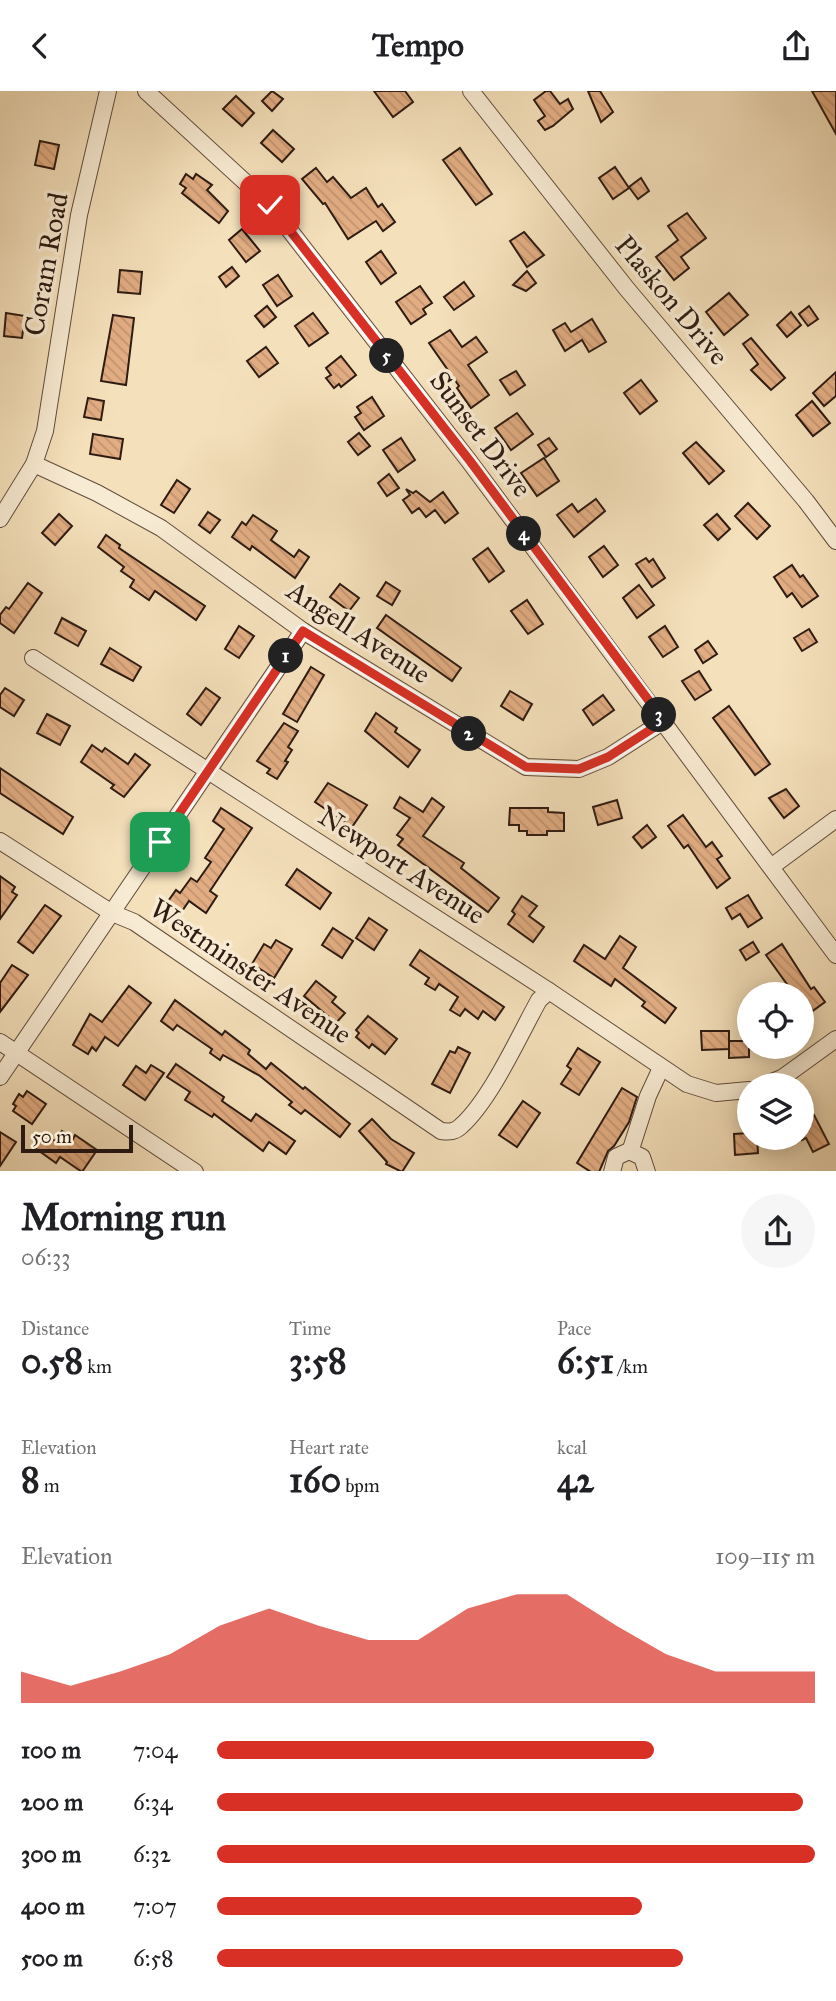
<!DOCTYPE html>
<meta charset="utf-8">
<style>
:root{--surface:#fff;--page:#f6f6f6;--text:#202124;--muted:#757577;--accent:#d93025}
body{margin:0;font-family:"IM FELL Great Primer",serif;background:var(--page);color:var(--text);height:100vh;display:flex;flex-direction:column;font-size:26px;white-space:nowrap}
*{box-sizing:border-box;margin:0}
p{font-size:23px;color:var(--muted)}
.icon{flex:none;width:38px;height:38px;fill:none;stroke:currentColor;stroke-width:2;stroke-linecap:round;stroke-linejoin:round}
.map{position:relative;height:1080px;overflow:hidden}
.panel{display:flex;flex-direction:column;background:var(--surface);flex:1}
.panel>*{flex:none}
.buttons{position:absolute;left:737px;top:891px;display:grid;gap:14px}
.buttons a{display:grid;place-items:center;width:77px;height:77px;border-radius:50%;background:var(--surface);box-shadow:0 4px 18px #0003;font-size:35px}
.scale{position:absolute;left:21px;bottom:18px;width:112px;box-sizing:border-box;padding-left:7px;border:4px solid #2e1b12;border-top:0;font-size:19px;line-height:24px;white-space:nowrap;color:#2e1b12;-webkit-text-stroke:5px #f8ebd3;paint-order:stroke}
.pin{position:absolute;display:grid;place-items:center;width:60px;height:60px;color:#fff;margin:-30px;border-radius:14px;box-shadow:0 4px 10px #0006}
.km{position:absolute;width:35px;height:35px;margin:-18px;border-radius:50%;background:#222;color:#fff;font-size:19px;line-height:35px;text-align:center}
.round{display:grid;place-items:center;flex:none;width:74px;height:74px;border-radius:37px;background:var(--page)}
.headline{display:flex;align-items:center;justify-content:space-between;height:119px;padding:0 21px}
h1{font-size:38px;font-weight:700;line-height:52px}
.stats{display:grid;grid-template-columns:repeat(3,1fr);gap:10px;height:119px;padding:7px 21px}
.stats div{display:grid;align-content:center}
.stats b{font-size:35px;font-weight:700}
.stats small{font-size:19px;font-weight:400}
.stats p{font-size:19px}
.chart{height:196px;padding:14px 21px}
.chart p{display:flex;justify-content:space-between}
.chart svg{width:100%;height:126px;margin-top:7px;fill:var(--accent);opacity:.7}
ul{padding:0 21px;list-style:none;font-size:23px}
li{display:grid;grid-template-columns:112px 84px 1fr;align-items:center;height:52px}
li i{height:18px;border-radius:9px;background:var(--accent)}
header{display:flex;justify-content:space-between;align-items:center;height:91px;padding:0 21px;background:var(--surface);font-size:32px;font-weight:700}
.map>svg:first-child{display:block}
.building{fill:url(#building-back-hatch);stroke:#2e1b12;stroke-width:2}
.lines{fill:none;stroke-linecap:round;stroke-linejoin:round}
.minor-casing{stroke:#604c3c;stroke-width:18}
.minor{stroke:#f8ebd3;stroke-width:16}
.route-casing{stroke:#fff;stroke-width:14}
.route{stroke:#d93025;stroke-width:9}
.labels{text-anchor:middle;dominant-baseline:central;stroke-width:7;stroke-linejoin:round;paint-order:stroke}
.street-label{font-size:28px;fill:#2e1b12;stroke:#f8ebd3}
</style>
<header><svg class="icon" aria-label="back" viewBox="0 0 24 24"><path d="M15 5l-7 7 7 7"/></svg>Tempo<svg class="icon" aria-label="share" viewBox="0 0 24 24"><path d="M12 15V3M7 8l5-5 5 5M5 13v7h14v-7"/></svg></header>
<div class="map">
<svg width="836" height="1081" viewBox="0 0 836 1081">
<defs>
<pattern id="building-back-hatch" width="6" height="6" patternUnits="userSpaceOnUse" patternTransform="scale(1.75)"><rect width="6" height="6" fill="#e2ad83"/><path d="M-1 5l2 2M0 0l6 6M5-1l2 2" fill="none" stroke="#c29470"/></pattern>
</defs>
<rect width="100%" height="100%" fill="#f4e0bb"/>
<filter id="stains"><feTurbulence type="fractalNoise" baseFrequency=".00286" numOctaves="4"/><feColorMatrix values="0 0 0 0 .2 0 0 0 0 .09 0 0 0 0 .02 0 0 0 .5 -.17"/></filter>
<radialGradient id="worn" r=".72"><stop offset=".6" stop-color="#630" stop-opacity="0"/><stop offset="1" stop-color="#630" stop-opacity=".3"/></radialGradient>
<!-- building -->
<g class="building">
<path d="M272,0L283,8L272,20L262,10Z"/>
<path d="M374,0H405L413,11L393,26Z"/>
<path d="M546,0H550L560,13L568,8L573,18L553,35L545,39L538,30L545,25L534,9Z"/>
<path d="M588,0H600L613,21L601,31Z"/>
<path d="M812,0H836V43Z"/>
<path d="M236,5L254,22L242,35L223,18Z"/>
<path d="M273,39L294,58L282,71L261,52Z"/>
<path d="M40,50L59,54L54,78L35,74Z"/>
<path d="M460,57L492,103L476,114L443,69Z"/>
<path d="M615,76L629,97L613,108L599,87Z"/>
<path d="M316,77L327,91L333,86L351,107L366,97L378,116L382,113L395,131L383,140L376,130L348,148L325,112L323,113L302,88Z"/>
<path d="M186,83L193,88L196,83L212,94L207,99L228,120L219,132L182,102L186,97L180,93Z"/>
<path d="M641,87L649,100L638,108L629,96Z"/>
<path d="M687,122L706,147L681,166L689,177L674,189L656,166L678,149L668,135Z"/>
<path d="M242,138L260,160L246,171L229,149Z"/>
<path d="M524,141L544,164L527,176L510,150Z"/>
<path d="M381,160L396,182L381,193L366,171Z"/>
<path d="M232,176L239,185L226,196L219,186Z"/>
<path d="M120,179L142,181L140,203L118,201Z"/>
<path d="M527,180L536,192L526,200L513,194Z"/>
<path d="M278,184L292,205L277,215L263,194Z"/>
<path d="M464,191L474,205L454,219L444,206Z"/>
<path d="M420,195L432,212L423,218L426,223L411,233L396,211Z"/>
<path d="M729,202L748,224L724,244L706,221Z"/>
<path d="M267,215L276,226L264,236L255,225Z"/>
<path d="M809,215L818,228L808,235L799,223Z"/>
<path d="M791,221L801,234L787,246L777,234Z"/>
<path d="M6,222L25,225L22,247L4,245Z"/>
<path d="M313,222L328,242L309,255L295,235Z"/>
<path d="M113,224L134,227L126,294L101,290Z"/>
<path d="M592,228L606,251L589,261L582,249L565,260L553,239L565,232L571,241Z"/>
<path d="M450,239L462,256L476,246L487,261L468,274L489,304L471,317L457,297L459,295L429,252Z"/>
<path d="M751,247L785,287L771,299L751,279L758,273L743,253Z"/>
<path d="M266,256L278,272L259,286L247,270Z"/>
<path d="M341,265L356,284L341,296L339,293L334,297L326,287L331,284L326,277Z"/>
<path d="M516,280L525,294L510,304L500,289Z"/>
<path d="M836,281V305L824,315L813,302Z"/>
<path d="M641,289L657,310L640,323L624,302Z"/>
<path d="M372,306L384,325L364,339L355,326L361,322L357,316Z"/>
<path d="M88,307L104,310L101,329L84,326Z"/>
<path d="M812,310L830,332L813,345L796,324Z"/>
<path d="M517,322L533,343L511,359L495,337Z"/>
<path d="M359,342L370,355L358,364L348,351Z"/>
<path d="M93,343L123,348L120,368L90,363Z"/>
<path d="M401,347L415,369L398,381L383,359Z"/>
<path d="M549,347L557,358L546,366L538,354Z"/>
<path d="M696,351L724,380L709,393L683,362Z"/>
<path d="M544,367L559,390L537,405L521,382Z"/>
<path d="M389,383L399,397L387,405L378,392Z"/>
<path d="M177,389L190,398L174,422L161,414Z"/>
<path d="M406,398L413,402L416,400L430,411L443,401L458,422L445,432L435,419L426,426L419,417L412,422L403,409L410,404Z"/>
<path d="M596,408L605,420L574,446L557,424L572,413L578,421Z"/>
<path d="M748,412L770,435L757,448L735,425Z"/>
<path d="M208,421L220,429L210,442L199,434Z"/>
<path d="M59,423L72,435L55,454L42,442Z"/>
<path d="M717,423L730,438L718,449L704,434Z"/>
<path d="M253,424L277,440L271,449L294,466L299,459L309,466L295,487L252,455L250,459L232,446L242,431L246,434Z"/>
<path d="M106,444L120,454L119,457L205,515L196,529L155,500L149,509L130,496L134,489L121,480L124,476L98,456Z"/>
<path d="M604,455L618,474L603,486L589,466Z"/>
<path d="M488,457L504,480L489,491L473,468Z"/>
<path d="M646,467L649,471L653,468L665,487L652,496L636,473Z"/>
<path d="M792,474L800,486L803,484L818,505L802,516L792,502L787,506L774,486Z"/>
<path d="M386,491L400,500L392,514L377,505Z"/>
<path d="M28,492L42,502L14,542L0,532V524L6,516L9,518Z"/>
<path d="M340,493L359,507L349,520L330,506Z"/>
<path d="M639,494L654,514L637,527L623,507Z"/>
<path d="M527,509L543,533L528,543L511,520Z"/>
<path d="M386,524L461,577L452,590L377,537Z"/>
<path d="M62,527L86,540L78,555L55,542Z"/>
<path d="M239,535L254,545L239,567L225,558Z"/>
<path d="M665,535L678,556L663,566L649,546Z"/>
<path d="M809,538L817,551L802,560L794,547Z"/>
<path d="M708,550L717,563L703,572L695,559Z"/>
<path d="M110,557L141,576L133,590L101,573Z"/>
<path d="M311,576L324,584L297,631L283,623Z"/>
<path d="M699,580L711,599L695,609L682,590Z"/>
<path d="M5,597L24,609L14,625L0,616V604Z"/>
<path d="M206,597L220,607L201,634L187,623Z"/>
<path d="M510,600L532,613L523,629L501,615Z"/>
<path d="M603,604L614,619L593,634L583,619Z"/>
<path d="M729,615L770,673L755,684L713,627Z"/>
<path d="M376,622L397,637L395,641L420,659L408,676L365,640Z"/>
<path d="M47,623L70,635L60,654L37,642Z"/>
<path d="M284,632L298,640L288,656L292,659L285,670L288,671L277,688L267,682L270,678L257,670Z"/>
<path d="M92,654L102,661L105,657L128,673L135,663L150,674L124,706L111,697L114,694L81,671Z"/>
<path d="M0,677L73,726L63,743L0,702Z"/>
<path d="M328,692L367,714L352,736L315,711Z"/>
<path d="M786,698L799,715L784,727L769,707Z"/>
<path d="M400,706L423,721L432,707L444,716L423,745L464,772L461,777L499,807L488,821L398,754L403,748L397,744L410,727L394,717Z"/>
<path d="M617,709L622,727L598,734L593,716Z"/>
<path d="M221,717L252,737L210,800L217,805L206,822L189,810L178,826L164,816L176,799L180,802L191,787L197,791L211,771L205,767L224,738L213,730Z"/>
<path d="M510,717H548V721L564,722V740H547V744H527V740H519V734H509Z"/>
<path d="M683,724L706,756L712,751L722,765L717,768L730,787L717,797L688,754L684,757L668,735Z"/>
<path d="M647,734L656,746L642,757L633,746Z"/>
<path d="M297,778L331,802L320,818L286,794Z"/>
<path d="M0,785L15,796L12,801L17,804L0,828Z"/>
<path d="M748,804L762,827L748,836L740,823L732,828L726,817Z"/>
<path d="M522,805L537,815L529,825L544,836L533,851L508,833L515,823L512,820Z"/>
<path d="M45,814L61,825L33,862L18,851Z"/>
<path d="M369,827L387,839L374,859L356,847Z"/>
<path d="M333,837L353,850L342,867L322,854Z"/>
<path d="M620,845L636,856L623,877L676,917L665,932L642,915L645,911L615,888L611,895L574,870L584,854L605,868Z"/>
<path d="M276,849L292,858L274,887L252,873L264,853L271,857Z"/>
<path d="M753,851L759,861L746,869L740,859Z"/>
<path d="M782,853L811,898L814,896L825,911L807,924L802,917V903H794L766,864Z"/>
<path d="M420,859L504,916L495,929L483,920L478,928L465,918L460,925L450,919L458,906L439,893L435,899L425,893L429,887L410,874Z"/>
<path d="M12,874L28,884L0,921V892Z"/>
<path d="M316,890L336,906L332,911L345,922L336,932L304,905Z"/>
<path d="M129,895L151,912L118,955L105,946L96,960L92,956L88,963L73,954L90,923L102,931Z"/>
<path d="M175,909L222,944L225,940L250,959L248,963L266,978L271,972L303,998L305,996L350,1033L340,1046L305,1019L301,1023L289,1014L292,1011L260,985L223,964L220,969L210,962L212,958L177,934L173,939L161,930Z"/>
<path d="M368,925L397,948L385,963L372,953L369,957L356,946L359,942L356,939Z"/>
<path d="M701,940H729V958L702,959Z"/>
<path d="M729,950H749V966L729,967Z"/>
<path d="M458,956L470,962L450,1002L432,993L450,960L455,962Z"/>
<path d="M578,957L600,971L579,1004L561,993L571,978L567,975Z"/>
<path d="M176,973L224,1006L222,1010L251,1030L256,1023L295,1050L286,1063L269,1051L263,1060L214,1023L212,1026L185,1009L190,1001L167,986Z"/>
<path d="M151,974L164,982L145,1009L123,994L136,975L146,982Z"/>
<path d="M622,997L637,1006L629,1031L614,1055L608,1060L599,1081H591L577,1072Z"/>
<path d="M27,1000L46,1013L32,1033L13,1020L16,1015L13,1013L19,1003L23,1006Z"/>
<path d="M523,1010L540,1022L517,1056L499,1044Z"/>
<path d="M814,1024L829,1053L813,1061L806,1047L802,1049V1030Z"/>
<path d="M372,1028L391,1048L414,1062L402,1081L386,1073L387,1071L359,1040Z"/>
<path d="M62,1040L73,1048L75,1044L97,1059L82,1081L60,1066L56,1072L35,1057L45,1043L55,1050Z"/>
<path d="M0,1041L16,1051L0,1075Z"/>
<path d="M749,1042V1046H757L758,1062L735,1064L734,1043Z"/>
</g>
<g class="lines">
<defs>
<g id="minor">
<path d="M146,0L270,114L469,370L836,864"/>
<path d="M471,0L627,198L806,410L836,450"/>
<path d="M34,373L97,402L161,437L303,540L526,676L579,678L608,666L664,630"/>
<path d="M0,428L34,373L45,340L79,124L108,0"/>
<path d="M33,567L549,900L687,993L716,1002L749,999"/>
<path d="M0,750L112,822L134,831L441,1040C449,1041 455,1041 461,1035C491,1008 519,945 539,909L549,900"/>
<path d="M771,776L836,728"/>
<path d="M0,951L195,1081"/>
<path d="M0,986L303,540"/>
<path d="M764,994L782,987L836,948"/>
<path d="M630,1061L648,1005L661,977"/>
<path d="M612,1081L616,1066L629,1060L642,1066L647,1081"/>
</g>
</defs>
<!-- minor casing -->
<use href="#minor" class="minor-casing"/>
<!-- minor -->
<use href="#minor" class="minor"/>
</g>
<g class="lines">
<defs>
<path id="route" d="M160,751L303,540L526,676L579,678L608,666L664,630L470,370L270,114"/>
</defs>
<!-- route casing -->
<use href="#route" class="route-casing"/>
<!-- route -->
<use href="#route" class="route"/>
</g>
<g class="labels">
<!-- street labels -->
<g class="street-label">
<text transform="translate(46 173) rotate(-80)">Coram Road</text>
<text transform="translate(672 209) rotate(50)">Plaskon Drive</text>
<text transform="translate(481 343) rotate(53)">Sunset Drive</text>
<text transform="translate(359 541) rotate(33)">Angell Avenue</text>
<text transform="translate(402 774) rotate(33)">Newport Avenue</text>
<text transform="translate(251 880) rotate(34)">Westminster Avenue</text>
</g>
</g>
<rect width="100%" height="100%" filter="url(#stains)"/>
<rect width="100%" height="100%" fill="url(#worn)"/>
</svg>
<div class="buttons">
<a><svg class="icon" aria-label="locate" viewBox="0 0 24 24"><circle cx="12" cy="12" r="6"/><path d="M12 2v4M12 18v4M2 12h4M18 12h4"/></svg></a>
<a><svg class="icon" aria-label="layers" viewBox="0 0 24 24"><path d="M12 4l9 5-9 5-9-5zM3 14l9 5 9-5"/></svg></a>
</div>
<div class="scale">50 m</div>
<div class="pin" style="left:160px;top:751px;background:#1e9e55"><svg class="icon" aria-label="arrive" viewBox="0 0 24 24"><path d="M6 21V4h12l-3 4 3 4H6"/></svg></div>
<div class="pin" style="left:270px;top:114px;background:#d93025"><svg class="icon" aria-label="check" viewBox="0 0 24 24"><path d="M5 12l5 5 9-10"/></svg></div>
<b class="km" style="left:286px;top:565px">1</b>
<b class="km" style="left:469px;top:643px">2</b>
<b class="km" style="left:659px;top:624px">3</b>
<b class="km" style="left:524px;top:443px">4</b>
<b class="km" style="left:387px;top:265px">5</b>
</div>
<section class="panel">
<div class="headline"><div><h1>Morning run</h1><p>06:33</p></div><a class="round"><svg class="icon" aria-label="share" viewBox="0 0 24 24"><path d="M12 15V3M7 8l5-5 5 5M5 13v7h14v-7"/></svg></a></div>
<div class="stats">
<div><p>Distance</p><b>0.58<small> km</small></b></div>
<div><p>Time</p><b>3:58</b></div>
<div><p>Pace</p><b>6:51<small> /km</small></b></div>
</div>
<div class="stats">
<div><p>Elevation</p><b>8<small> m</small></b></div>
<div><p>Heart rate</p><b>160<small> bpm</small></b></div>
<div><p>kcal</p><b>42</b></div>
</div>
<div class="chart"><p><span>Elevation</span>109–115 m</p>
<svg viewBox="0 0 160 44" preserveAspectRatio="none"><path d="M0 44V33L10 38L20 33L30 27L40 17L50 11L60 17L70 22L80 22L90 11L100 6L110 6L120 17L130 27L140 33L150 33L160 33V44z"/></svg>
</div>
<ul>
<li><b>100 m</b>7:04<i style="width:73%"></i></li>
<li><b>200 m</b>6:34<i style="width:98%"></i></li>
<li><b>300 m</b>6:32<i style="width:100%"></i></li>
<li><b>400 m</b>7:07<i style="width:71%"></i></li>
<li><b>500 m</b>6:58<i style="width:78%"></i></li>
</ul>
</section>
